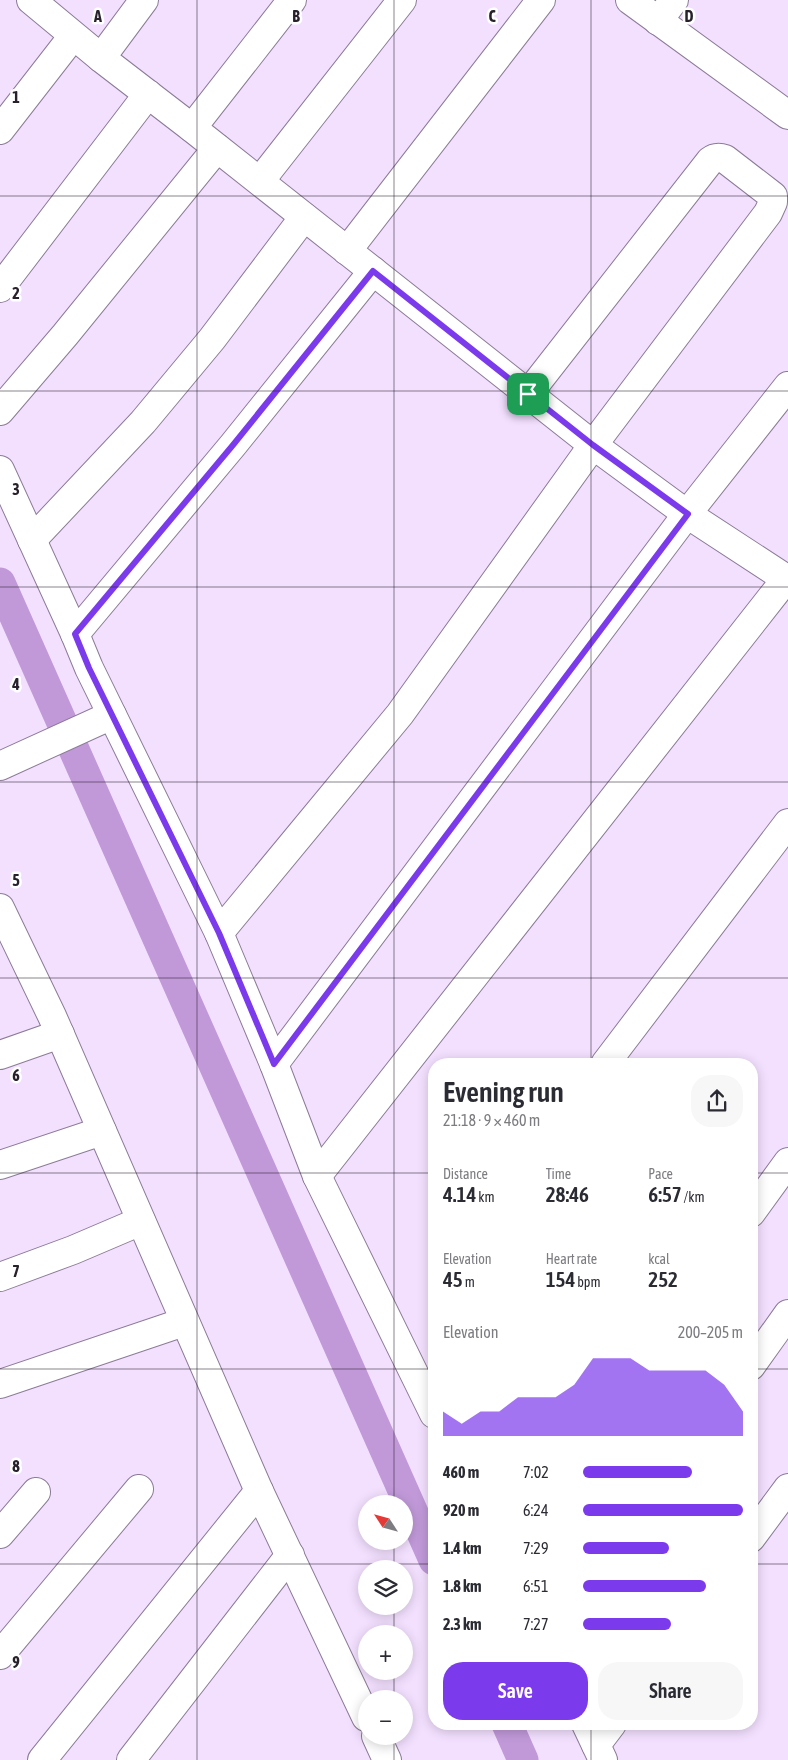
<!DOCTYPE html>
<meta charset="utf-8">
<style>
:root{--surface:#fff;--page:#f7f7f7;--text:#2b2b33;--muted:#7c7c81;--accent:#7c3aed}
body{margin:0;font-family:"Asap Condensed",sans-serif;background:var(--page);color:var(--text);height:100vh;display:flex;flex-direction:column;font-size:19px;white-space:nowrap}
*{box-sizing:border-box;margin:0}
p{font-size:16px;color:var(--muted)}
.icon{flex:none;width:28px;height:28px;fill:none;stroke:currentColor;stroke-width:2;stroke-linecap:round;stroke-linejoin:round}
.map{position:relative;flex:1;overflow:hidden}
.details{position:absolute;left:428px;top:1058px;width:330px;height:672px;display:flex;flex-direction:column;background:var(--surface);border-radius:20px;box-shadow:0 2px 12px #0003}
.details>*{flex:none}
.needle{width:32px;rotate:306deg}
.tools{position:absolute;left:358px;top:1495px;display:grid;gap:10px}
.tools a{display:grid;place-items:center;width:55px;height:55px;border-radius:50%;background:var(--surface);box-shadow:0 2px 12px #0003;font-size:25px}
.pin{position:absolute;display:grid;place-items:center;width:42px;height:42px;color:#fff;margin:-21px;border-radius:10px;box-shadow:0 2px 8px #0006}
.round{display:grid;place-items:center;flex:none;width:52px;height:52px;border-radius:20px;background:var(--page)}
.headline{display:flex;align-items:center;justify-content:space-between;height:85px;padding:0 15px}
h1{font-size:28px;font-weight:600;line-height:38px}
.metrics{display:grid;grid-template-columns:repeat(3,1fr);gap:8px;height:85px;padding:5px 15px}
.metrics div{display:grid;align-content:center}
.metrics b{font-size:21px;font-weight:600}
.metrics small{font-size:14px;font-weight:400}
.metrics p{font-size:14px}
.chart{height:140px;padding:10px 15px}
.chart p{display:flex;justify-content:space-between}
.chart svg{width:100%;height:90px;margin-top:5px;fill:var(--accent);opacity:.7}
.cta{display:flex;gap:10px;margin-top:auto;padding:10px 15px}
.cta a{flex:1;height:58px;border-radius:20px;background:var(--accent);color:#fff;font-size:20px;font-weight:600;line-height:58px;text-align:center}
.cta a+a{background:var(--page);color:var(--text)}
ul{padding:0 15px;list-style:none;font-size:16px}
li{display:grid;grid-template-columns:80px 60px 1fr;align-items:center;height:38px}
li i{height:12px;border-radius:6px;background:var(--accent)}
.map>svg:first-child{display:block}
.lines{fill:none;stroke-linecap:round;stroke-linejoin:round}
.canal{stroke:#c199d9;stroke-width:31}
.street-casing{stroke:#8c7b97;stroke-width:30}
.street{stroke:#fff;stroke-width:28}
.route-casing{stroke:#fff;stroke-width:10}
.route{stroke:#7c3aed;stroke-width:6}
.grid{fill:none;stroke:#28212c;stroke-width:1;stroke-opacity:0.55}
.grid-label{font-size:16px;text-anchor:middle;font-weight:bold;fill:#28212c;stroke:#fff;stroke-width:5;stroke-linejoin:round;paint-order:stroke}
</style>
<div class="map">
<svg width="788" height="1760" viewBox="0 0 788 1760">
<rect width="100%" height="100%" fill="#f3e0ff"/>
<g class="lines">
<!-- canal -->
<g class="canal">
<path d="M0,583L434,1560"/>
<path d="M507,1724L523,1760"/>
</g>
<defs>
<g id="street">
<path d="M31,0L101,58L192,128L593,445L687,514L788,580"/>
<path d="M630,0L788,115"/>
<path d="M658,21L674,0"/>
<path d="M101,58L144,0"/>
<path d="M192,128L292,0"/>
<path d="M0,130L73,36"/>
<path d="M260,181L402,0"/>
<path d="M347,251L541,0"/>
<path d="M0,288L148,94"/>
<path d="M0,411L65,335L217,148"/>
<path d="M0,470L75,634L89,668L219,933L274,1064L317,1176L434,1414"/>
<path d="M32,540L143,422L212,339L304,217"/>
<path d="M75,634L233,445L373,271"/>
<path d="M0,766L112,715"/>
<path d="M0,908L52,1016L259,1491L366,1717"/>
<path d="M219,933L400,714L593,445L768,213L773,202V196L725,159C719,157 715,157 710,161L528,394"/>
<path d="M0,1055L60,1034"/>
<path d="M274,1064L687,514L788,386"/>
<path d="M605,1064L788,823"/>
<path d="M0,1165L102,1131"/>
<path d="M317,1176L786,579"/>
<path d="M751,1213L788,1162"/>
<path d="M0,1277L73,1250L141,1221"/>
<path d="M751,1366L788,1314"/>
<path d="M0,1384L184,1322"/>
<path d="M0,1534L36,1492"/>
<path d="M751,1538L788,1488"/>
<path d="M0,1655L139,1489"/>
<path d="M586,1724L603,1760"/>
<path d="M376,1736L387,1760"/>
<path d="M596,1745L612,1724"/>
<path d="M42,1760L259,1491"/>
<path d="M131,1760L290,1555"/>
</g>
</defs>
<!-- street casing -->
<use href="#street" class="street-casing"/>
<!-- street -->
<use href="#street" class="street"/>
</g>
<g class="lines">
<defs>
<path id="route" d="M373,271L593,445L688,514L274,1064L219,933L89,668L75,634L233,445Z"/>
</defs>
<!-- route casing -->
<use href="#route" class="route-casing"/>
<!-- route -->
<use href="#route" class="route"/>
</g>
<!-- grid -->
<path class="grid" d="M197,0V1760M394,0V1504M591,0V1064M0,196H788M0,391H788M0,587H788M0,782H788M0,978H788M0,1173H434M751,1173H788M0,1369H434M751,1369H788M394,1541V1569M0,1564H434M751,1564H788M394,1606V1634M394,1671V1699M591,1724V1760M394,1736V1760"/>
<g class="grid-label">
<text x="98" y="22">A</text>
<text x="296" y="22">B</text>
<text x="492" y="22">C</text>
<text x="689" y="22">D</text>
<text x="16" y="103">1</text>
<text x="16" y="299">2</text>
<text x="16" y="495">3</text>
<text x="16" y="690">4</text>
<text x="16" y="886">5</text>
<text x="16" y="1081">6</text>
<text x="16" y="1277">7</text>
<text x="16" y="1472">8</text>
<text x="16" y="1668">9</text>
</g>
</svg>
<div class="tools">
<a><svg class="needle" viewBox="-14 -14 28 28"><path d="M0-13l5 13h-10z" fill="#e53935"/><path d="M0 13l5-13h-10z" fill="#7c7c81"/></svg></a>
<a><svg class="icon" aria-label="layers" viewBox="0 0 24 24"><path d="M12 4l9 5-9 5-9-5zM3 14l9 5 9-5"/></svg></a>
<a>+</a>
<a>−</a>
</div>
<div class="pin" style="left:528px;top:394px;background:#1e9e55"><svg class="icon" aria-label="arrive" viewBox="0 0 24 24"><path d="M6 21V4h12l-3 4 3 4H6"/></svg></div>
<section class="details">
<div class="headline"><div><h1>Evening run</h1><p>21:18 · 9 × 460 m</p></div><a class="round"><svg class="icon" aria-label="share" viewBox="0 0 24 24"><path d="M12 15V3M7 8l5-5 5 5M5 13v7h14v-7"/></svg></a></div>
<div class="metrics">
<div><p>Distance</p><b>4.14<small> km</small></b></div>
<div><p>Time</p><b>28:46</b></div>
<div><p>Pace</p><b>6:57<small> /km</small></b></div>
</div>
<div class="metrics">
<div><p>Elevation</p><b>45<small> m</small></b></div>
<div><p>Heart rate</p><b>154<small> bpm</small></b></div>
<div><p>kcal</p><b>252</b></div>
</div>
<div class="chart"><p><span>Elevation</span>200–205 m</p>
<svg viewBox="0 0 160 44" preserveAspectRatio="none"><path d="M0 44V32L10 38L20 32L30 32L40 25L50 25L60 25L70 19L80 6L90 6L100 6L110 12L120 12L130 12L140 12L150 19L160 32V44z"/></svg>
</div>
<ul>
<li><b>460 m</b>7:02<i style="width:68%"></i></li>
<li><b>920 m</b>6:24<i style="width:100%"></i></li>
<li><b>1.4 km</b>7:29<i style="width:54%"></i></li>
<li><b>1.8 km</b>6:51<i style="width:77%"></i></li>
<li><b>2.3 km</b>7:27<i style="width:55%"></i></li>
</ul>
<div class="cta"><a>Save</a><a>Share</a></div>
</section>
</div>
